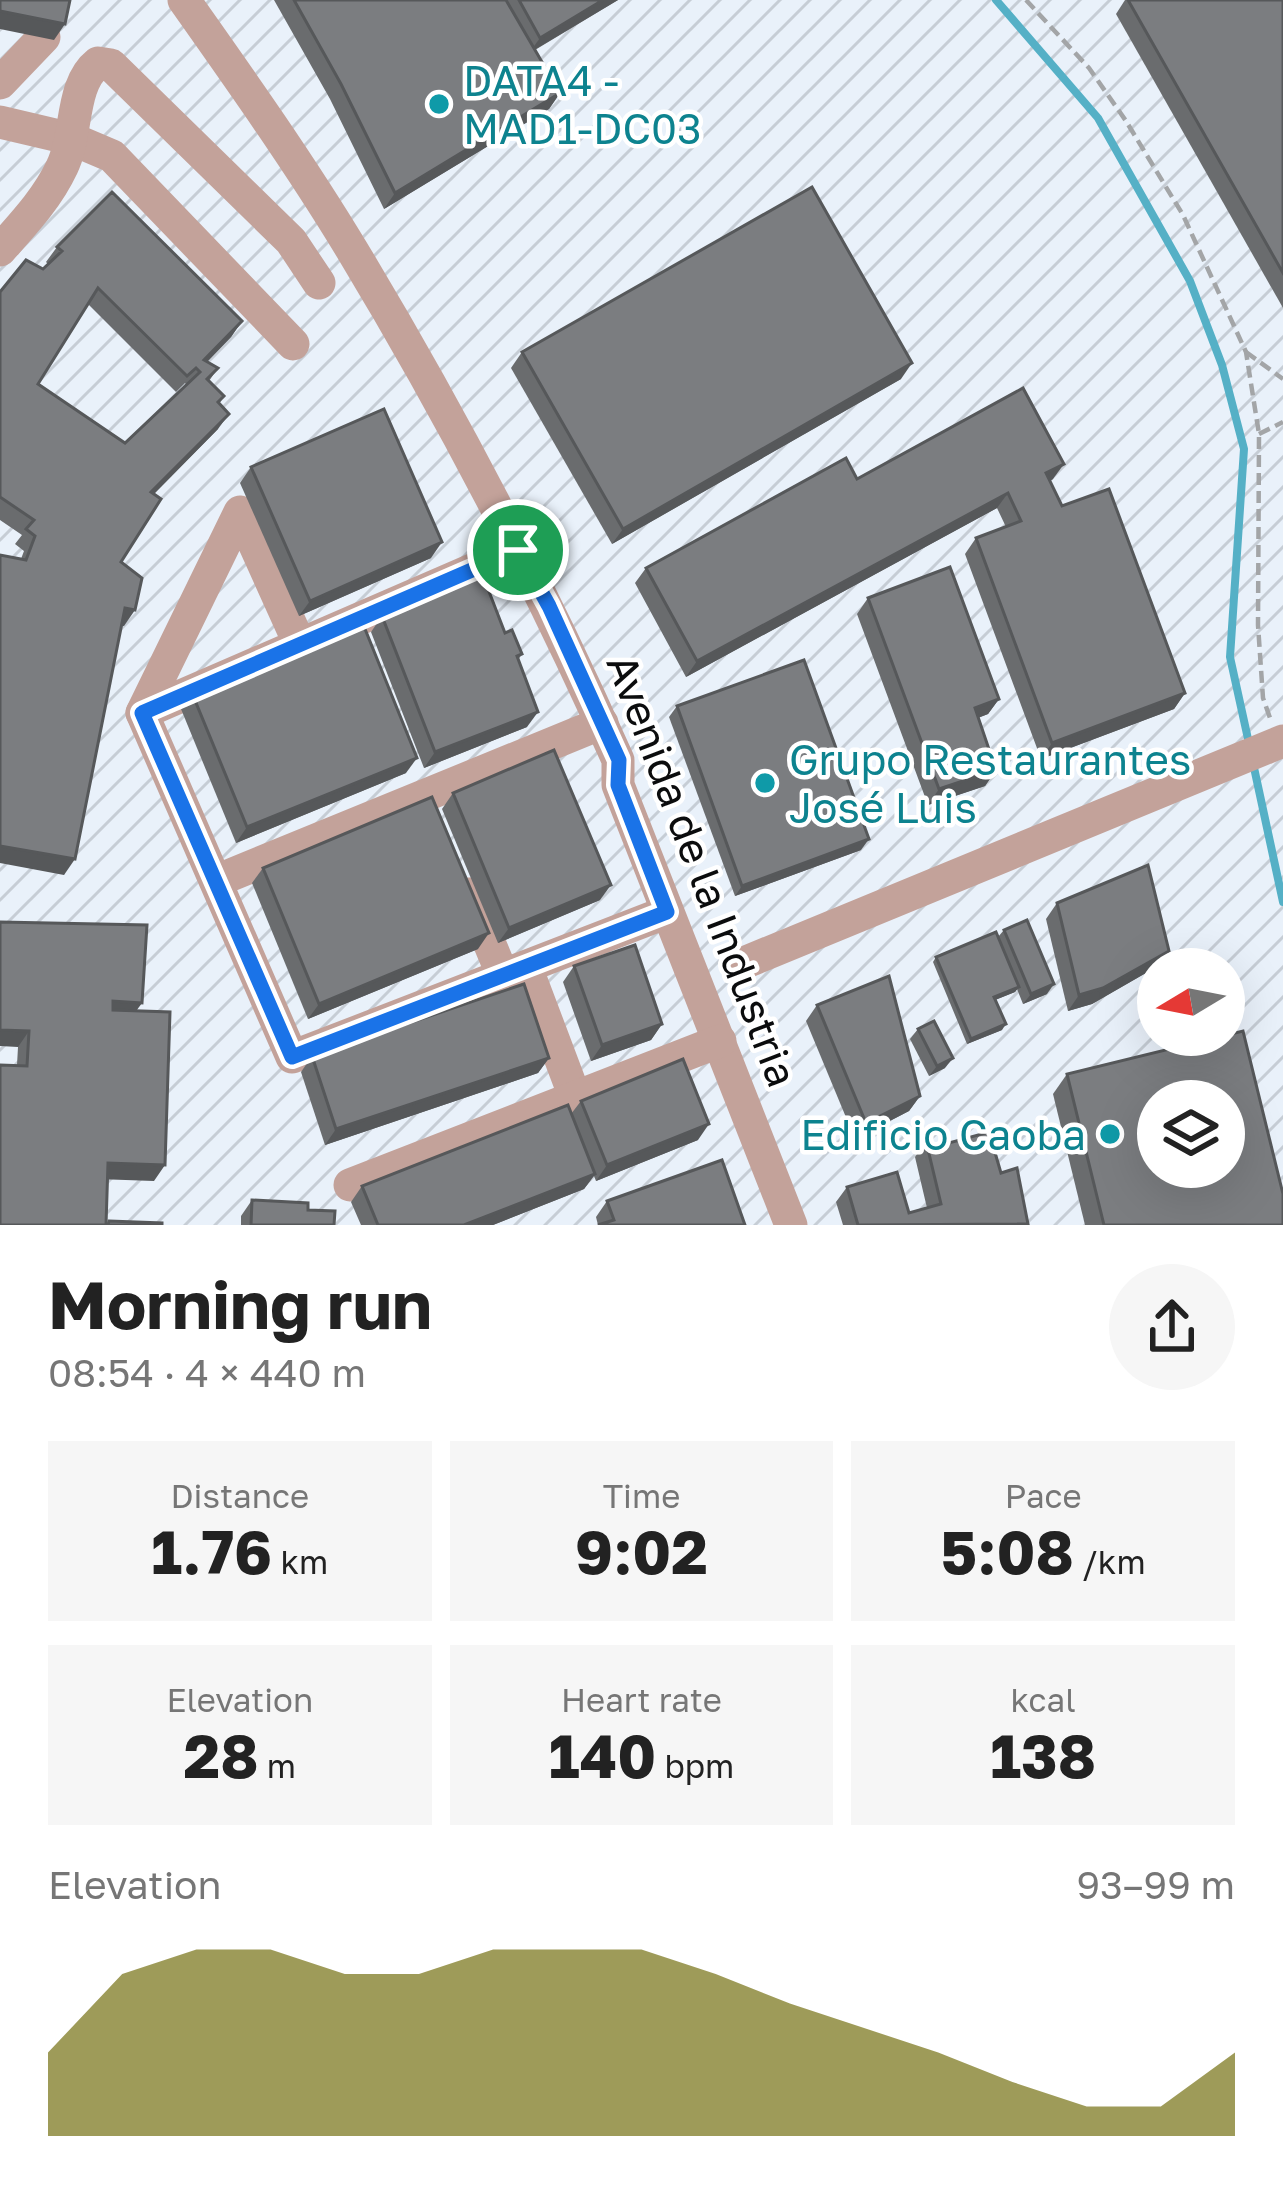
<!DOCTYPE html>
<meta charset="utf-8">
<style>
:root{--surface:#fff;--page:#f6f6f6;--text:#222;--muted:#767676;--accent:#767114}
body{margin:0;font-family:"Golos Text",sans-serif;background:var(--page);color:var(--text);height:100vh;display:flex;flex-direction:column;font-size:45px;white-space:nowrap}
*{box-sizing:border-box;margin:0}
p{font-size:39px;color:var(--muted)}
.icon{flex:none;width:66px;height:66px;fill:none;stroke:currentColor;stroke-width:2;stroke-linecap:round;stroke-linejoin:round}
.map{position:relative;height:1225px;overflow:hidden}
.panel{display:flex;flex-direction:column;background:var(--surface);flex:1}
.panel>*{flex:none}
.needle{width:78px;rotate:260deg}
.buttons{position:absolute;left:1137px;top:948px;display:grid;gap:24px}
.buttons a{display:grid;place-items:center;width:108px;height:108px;border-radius:50%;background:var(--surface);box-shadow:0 12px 48px #0002;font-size:60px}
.pin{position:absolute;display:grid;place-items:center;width:102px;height:102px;color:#fff;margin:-51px;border:6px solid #fff;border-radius:50%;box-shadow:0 3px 12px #0007}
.round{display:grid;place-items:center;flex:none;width:126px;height:126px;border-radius:63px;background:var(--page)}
.overview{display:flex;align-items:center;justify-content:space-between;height:204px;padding:0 48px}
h1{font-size:66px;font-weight:700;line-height:90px}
.metrics{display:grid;grid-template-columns:repeat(3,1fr);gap:18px;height:204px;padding:12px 48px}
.metrics div{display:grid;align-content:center;border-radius:0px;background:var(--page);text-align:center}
.metrics b{font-size:60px;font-weight:700}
.metrics small{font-size:33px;font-weight:400}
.metrics p{font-size:33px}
.chart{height:336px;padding:24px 48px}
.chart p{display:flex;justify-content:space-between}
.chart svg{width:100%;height:216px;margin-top:12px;fill:var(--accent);opacity:.7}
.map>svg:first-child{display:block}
.industrial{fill:url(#industrial-furrows);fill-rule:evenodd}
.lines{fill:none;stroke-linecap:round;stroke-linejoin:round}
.stream{stroke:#55b0c6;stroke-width:8}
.path{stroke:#a3a5a7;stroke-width:4.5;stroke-dasharray:12 6;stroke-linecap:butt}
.minor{stroke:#c3a29a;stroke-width:33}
.wall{fill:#6a6c6e;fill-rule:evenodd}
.shaded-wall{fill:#56585a}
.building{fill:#7b7d80;stroke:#56585a;stroke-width:3;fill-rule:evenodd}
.route-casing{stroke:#fff;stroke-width:24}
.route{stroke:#1a73e8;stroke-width:15}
.culture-dot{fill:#0f9aa8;stroke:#fff;stroke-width:4.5}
.labels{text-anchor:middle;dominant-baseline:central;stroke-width:9;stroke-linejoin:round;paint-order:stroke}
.culture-label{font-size:42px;fill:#0d838f;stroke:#fff;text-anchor:start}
.street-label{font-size:42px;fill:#0b0c0d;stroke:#fff}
</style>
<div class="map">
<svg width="1283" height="1225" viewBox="0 0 1283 1225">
<defs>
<pattern id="industrial-furrows" width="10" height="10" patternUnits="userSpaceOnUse" patternTransform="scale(3)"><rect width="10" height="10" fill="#e9f1fa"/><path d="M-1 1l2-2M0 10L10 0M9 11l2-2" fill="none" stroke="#c6cdd5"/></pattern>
</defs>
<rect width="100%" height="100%" fill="#f8fbfe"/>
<!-- industrial -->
<path class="industrial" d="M0,0H1283V1225H0ZM1158,969H1224V1035H1158ZM1158,1101H1224V1167H1158Z"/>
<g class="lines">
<!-- stream -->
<g class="stream">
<path d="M996,0L1098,118L1190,281L1222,365L1244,449L1230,657L1250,748"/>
<path d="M1253,763L1283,902"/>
</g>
<!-- path -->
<g class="path">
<path d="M1026,0L1089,68L1126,121L1183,215L1246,352L1259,434L1258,625L1263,698L1270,718"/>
<path d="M1246,352L1283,379"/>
<path d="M1259,434L1283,422"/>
</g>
<!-- minor -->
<g class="minor">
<path d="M184,0C242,82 300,164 352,250C451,414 540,585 618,760V785L791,1225"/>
<path d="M0,83L44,37"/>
<path d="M0,122L72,139L112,156L293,344"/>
<path d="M0,250C23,224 47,199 62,167C78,135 70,85 98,63L111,65L291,241L319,283"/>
<path d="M518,550L142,713L292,1057L667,912"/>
<path d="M142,713L240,512L300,645"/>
<path d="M216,881L602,723"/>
<path d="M469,894L503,976"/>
<path d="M739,965L1283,741"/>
<path d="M526,967L575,1097"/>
<path d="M350,1185L720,1041"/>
</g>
</g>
<!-- wall -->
<g class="wall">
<path d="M274,0H618L535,50L560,93L549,109L384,209L330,99Z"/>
<path d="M1125,0H1283V308L1116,14Z"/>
<path d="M57,247L242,321L231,337L207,362L218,368L209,381L224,396L219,404L218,429L154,494L121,562L124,626L122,625L64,875L21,559L24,551L15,544L22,535L0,520V292L43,269L48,264L46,262ZM88,304L176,392L185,383L187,385L125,443L38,384Z"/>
<path d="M522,352L901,379L612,544L511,368Z"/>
<path d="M251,467L431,558L299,616L240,483Z"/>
<path d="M857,479H1053L1050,481L1062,506L1185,693L1174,709L1041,759L965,554L976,538L1006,527L997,508L686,677L635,583L646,568Z"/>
<path d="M868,598L999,699L988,714L978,718L996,770L985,786L928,805L857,614Z"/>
<path d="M382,616L505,633L522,654L518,660L527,727L424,768L371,632Z"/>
<path d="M192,693L406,773L236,843L181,709Z"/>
<path d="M677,706L861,850L735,896L669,717Z"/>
<path d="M453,793L600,900L498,943L442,809Z"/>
<path d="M263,868L478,949L308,1019L252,883Z"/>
<path d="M1057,903L1169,951L1158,966L1092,1004L1068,1011L1046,919Z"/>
<path d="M0,922L137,1011L154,1181L17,1065L18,1047Z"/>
<path d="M1004,930L1047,994L1023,1004L1017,989L1015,992L995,1000L1002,1030L967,1044L933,962L936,957L998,937Z"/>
<path d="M574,966L662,1024L651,1040L591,1061L563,982Z"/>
<path d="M817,1005L920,1096L909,1111L855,1139L806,1021Z"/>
<path d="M918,1029L945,1068L929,1076L910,1039Z"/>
<path d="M312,1056L549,1058L538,1073L325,1145L301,1072Z"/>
<path d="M1067,1074L1283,1225H1085L1053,1094Z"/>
<path d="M581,1101L698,1140L596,1181L594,1176L584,1189L493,1225H361L351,1202L362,1186L571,1114Z"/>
<path d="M926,1141L1001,1173L1028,1225H843L836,1202L847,1187L909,1213L927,1208L915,1157Z"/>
<path d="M252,1200L308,1210L334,1225H241V1216Z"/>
<path d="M607,1201L745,1225H598L596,1217Z"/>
</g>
<!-- shaded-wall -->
<g class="shaded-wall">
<path d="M603,0H618L529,53L540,38Z"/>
<path d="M0,11L65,24L54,40L0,29Z"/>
<path d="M560,93L549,109L384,209L395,193Z"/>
<path d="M242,321L231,337L199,370L204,360Z"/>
<path d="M912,363L901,379L612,544L623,529Z"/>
<path d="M229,414L218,429L140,508L151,492Z"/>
<path d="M1064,464L1053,479L1035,488L1046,473Z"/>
<path d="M1008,493L997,508L686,677L697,661Z"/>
<path d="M442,542L431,558L299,616L310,601Z"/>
<path d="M125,608L135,610L124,626L114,624Z"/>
<path d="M1185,693L1174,709L1041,759L1052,743Z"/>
<path d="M999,699L988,714L964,723L975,708Z"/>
<path d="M538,712L527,727L424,768L435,752Z"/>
<path d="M417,758L406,773L236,843L247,827Z"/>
<path d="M996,770L985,786L928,805L939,789Z"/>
<path d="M869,839L861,850L735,896L742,886Z"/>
<path d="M0,846L75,859L64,875L0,863Z"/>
<path d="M611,885L600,900L498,943L509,928Z"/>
<path d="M489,933L478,949L308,1019L319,1004Z"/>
<path d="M1169,951L1158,966L1092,1004L1068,1011L1079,995Z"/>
<path d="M1054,984L1047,994L1023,1004L1031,994Z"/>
<path d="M1019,987L1015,992L990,1002L994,997Z"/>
<path d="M113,1001L142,1003L131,1018L102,1016Z"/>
<path d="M662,1024L651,1040L591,1061L602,1045Z"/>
<path d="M1006,1024L1002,1030L967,1044L971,1039Z"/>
<path d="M0,1030L29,1031L18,1047L0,1046Z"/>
<path d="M549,1058L538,1073L325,1145L336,1129Z"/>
<path d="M953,1058L945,1068L929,1076L937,1066Z"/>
<path d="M920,1096L909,1111L855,1139L866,1123Z"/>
<path d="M709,1124L698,1140L596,1181L607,1165Z"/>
<path d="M108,1163L165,1165L154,1181L97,1179Z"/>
<path d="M595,1174L584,1189L493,1225H464Z"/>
</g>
<!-- building -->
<g class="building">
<path d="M0,0H70L65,24L0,11Z"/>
<path d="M294,0H506L560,93L395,193L341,84Z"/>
<path d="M519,0H603L540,38Z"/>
<path d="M1128,0H1283V273Z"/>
<path d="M812,187L912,363L623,529L522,352Z"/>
<path d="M112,192L242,321L204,360L218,368L207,379L224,396L218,402L229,414L151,492L161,499L121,562L142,578L135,610L125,608L75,859L0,846V555L26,560L35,536L26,529L34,520L0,497V292L26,260L43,269L62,251L57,247ZM98,288L187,376L196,368L200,372L125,443L38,384Z"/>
<path d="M1023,388L1064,464L1046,473L1062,506L1109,489L1185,693L1052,743L976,538L1021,521L1008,493L697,661L646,568L846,458L857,479Z"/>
<path d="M384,409L442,542L310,601L251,467Z"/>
<path d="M950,567L999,699L975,708L996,770L939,789L868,598Z"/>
<path d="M483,576L505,633L512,630L522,654L517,656L538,712L435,752L382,616Z"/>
<path d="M363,624L417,758L247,827L192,693Z"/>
<path d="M804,660L869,839L742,886L677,706Z"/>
<path d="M554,750L611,885L509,928L453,793Z"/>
<path d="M432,797L489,933L319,1004L263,868Z"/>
<path d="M1148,865L1169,951L1103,988L1079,995L1057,903Z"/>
<path d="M1027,920L1054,984L1031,994L1004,930Z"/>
<path d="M0,922L147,925L142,1003L113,1001V1010L170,1012L165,1165L108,1163L106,1225H0V1065L27,1066L29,1031L0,1030Z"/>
<path d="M996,932L1019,987L994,997L1006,1024L971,1039L936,957Z"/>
<path d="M635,945L662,1024L602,1045L574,966Z"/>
<path d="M889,976L920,1096L866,1123L817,1005Z"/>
<path d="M524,984L549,1058L336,1129L312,1056Z"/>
<path d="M934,1021L953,1058L937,1066L918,1029Z"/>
<path d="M1243,1031L1283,1194V1225H1104L1067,1074ZM1158,1101H1224V1167H1158Z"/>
<path d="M683,1059L709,1124L607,1165L581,1101Z"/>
<path d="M568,1105L595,1174L464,1225H378L362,1186Z"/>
<path d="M989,1132L1001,1173L1017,1168L1028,1224L858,1225L847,1187L897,1172L909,1213L941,1204L926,1141L938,1146Z"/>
<path d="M722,1160L745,1225H598L614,1220L607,1201Z"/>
<path d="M252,1200L308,1203V1210L335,1211L334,1225H251Z"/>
<path d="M109,1221L162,1223V1225H108Z"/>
</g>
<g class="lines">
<defs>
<path id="route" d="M518,550L549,606L619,760L618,785L667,912L292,1057L142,713Z"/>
</defs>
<!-- route casing -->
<use href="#route" class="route-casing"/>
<!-- route -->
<use href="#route" class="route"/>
</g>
<!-- markers -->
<g class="culture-dot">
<circle cx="439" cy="104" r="12"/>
<circle cx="765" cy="783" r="12"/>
<circle cx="1110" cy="1134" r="12"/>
</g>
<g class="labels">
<!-- culture labels -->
<g class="culture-label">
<text x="463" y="80">DATA4 -<tspan x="463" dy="48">MAD1-DC03</tspan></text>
<text x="789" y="759">Grupo Restaurantes<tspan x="789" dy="48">José Luis</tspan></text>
<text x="1086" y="1134" text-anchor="end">Edificio Caoba</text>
</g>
<!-- street labels -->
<g class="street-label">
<text transform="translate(703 870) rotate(69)">Avenida de la Industria</text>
</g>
</g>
</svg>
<div class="buttons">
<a><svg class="needle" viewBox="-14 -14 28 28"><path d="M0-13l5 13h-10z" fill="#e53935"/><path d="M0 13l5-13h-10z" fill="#767676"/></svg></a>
<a><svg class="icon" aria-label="layers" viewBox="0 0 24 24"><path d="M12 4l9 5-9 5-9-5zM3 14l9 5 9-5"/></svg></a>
</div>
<div class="pin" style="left:518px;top:550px;background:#1e9e55"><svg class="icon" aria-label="arrive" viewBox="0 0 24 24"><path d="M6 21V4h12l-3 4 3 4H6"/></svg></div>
</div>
<section class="panel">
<div class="overview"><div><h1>Morning run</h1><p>08:54 · 4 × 440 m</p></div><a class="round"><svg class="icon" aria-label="share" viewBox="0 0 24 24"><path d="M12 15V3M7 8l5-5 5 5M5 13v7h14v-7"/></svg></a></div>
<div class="metrics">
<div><p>Distance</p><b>1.76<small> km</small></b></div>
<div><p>Time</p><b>9:02</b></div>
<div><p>Pace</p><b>5:08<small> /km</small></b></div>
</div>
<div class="metrics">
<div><p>Elevation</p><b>28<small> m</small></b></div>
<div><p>Heart rate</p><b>140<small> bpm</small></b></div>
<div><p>kcal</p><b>138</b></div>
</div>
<div class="chart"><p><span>Elevation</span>93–99 m</p>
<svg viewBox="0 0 160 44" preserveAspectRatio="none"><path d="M0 44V27L10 11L20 6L30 6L40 11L50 11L60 6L70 6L80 6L90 11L100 17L110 22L120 27L130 33L140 38L150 38L160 27V44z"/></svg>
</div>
</section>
